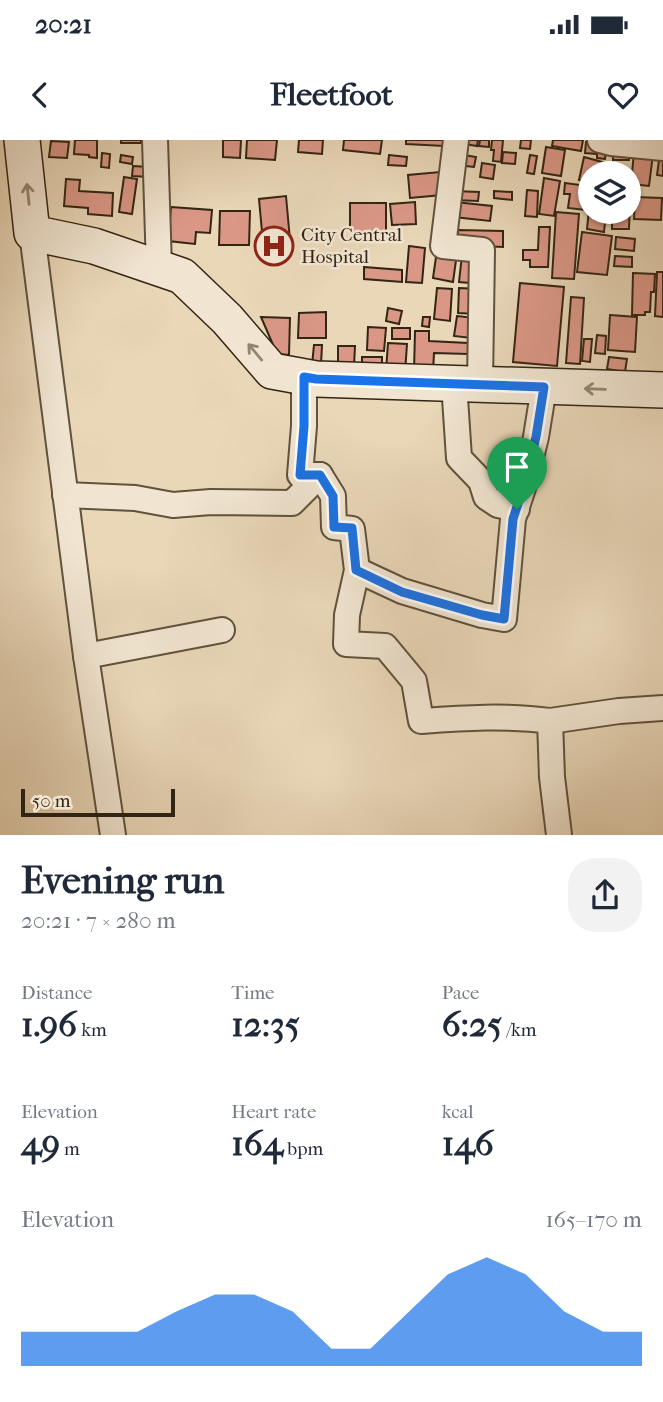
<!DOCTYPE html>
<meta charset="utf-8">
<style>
:root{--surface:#fff;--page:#f2f2f3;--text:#1f2937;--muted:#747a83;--accent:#1a73e8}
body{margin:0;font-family:"IM FELL French Canon",serif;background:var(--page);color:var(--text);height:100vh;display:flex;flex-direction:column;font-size:26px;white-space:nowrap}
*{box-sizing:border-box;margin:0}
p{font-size:23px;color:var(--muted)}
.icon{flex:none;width:38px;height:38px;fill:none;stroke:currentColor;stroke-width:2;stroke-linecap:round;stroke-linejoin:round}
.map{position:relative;height:695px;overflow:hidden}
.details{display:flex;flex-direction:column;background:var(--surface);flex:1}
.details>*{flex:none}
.tools{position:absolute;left:578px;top:21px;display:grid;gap:14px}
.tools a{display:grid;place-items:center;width:63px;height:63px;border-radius:50%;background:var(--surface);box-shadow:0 2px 5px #0004;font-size:35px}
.scale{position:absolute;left:21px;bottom:18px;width:154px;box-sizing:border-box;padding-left:7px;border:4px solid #332513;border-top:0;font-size:19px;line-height:24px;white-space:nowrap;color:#332513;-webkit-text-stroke:5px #f1e5d1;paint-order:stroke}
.pin{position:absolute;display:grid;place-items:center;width:60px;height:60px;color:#fff;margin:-72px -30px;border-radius:50% 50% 50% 0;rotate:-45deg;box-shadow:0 0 7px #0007}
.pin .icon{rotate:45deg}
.round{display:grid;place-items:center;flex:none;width:74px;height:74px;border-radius:28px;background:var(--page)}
.head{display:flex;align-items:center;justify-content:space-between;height:119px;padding:0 21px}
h1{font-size:38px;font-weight:700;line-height:52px}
.figures{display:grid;grid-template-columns:repeat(3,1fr);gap:10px;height:119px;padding:7px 21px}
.figures div{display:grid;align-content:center}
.figures b{font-size:35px;font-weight:700}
.figures small{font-size:19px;font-weight:400}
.figures p{font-size:19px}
.chart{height:196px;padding:14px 21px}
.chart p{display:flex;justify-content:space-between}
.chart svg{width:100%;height:126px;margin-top:7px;fill:var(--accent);opacity:.7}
.status{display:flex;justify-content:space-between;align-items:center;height:49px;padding:0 35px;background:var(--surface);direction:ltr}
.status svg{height:19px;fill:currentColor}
header{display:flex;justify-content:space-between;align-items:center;height:91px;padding:0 21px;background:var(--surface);font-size:32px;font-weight:700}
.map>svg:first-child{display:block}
.building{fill:#da9786;stroke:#332513;stroke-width:2}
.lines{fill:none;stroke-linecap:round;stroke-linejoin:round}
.minor-casing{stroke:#60523c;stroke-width:28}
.secondary-casing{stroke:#332513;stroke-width:38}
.minor{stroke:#f1e5d1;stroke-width:24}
.secondary{stroke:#f1e5d1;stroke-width:35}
.oneway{stroke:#928572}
.route-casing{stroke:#fff;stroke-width:14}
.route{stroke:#1a73e8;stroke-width:9}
.labels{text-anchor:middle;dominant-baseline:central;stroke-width:5;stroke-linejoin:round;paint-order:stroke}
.poi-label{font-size:19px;fill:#332513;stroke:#f1e5d1;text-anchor:start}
</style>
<div class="status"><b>20:21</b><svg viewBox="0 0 49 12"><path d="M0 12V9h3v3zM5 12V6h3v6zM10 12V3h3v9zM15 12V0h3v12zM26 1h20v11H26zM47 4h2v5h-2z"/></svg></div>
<header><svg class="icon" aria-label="back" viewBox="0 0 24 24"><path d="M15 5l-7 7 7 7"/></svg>Fleetfoot<svg class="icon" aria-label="heart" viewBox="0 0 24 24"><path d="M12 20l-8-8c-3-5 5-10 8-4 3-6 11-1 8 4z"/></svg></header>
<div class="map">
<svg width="663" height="695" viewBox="0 0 663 695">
<rect width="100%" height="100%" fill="#e9d7b8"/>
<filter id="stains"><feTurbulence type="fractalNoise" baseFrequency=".00286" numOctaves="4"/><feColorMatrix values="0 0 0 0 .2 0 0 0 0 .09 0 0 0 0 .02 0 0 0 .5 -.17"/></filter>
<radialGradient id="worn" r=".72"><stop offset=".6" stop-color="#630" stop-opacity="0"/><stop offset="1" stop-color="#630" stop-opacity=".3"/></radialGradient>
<!-- building -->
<g class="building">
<path d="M75,0H97V18L89,17V15L74,14Z"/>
<rect x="121" y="0" width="20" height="3"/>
<path d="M223,0H241L240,18L223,17Z"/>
<path d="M247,0H277L275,20L246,18Z"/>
<path d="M299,0H323L322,14L298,12Z"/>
<path d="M344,0H382L380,14L343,10Z"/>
<path d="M406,0H444V6L406,4Z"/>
<path d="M465,0H478L477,6L464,4Z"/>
<path d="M480,0H489V7L479,6Z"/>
<path d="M492,0H503L501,22L493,21L494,10H491Z"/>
<path d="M521,0H531L530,9L520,8Z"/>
<path d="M553,0H583L581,11L552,6Z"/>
<path d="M51,1L69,2L67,18L49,17Z"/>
<path d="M586,2L607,4L605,19L597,18V14L585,13Z"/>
<path d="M546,7L565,10L561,36L542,33Z"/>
<path d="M613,9L629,10V20H613Z"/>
<path d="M503,12L516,13L515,24L502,23Z"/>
<path d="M634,12L653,14L649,46L631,44Z"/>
<path d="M102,13L110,14L109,28L101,27Z"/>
<path d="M660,13L663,14V36L657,35Z"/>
<path d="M458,14L476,17L474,27L457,25Z"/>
<path d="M121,15L133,17L132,24L120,22Z"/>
<path d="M389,15L407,17L406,26L388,25Z"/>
<path d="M530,15L537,16L534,34L527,33Z"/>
<path d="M584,17L606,23L604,33H590V42L579,40Z"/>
<path d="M482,23L495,25L493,39L480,37Z"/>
<path d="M133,26L149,27V37L132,36Z"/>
<path d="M614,26L624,28L623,33H613Z"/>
<path d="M440,32L442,55L410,58L408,35Z"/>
<path d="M124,37L137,39L132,74L119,72Z"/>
<path d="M544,38L560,41L554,76L539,74Z"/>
<path d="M66,39L80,40L79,51L113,53L112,76L88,74V68L64,66Z"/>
<path d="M565,43L588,46L585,70L568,68L570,54H564Z"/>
<path d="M527,50L538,51L537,77L525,76Z"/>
<path d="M454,51L479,52L478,61L454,60Z"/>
<path d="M494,51L512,52V60L494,58Z"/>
<path d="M286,56L291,111L264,114L259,59Z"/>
<path d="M635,57L662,58L661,80L634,79Z"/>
<path d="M628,59H630L629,89H612V72H628Z"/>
<path d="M415,62L416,84L392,85L390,64Z"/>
<path d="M455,62L492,66L490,81L454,77Z"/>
<path d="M350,63H386V91L350,92Z"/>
<path d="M171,67L212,70L210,93L196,92L195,104L168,101Z"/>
<path d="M589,69L590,72H606L604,92L587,89Z"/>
<path d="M220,71H250L249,105H219Z"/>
<path d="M556,72L579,74L574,139L552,138Z"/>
<path d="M539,87H550L548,127H530V120H523V110H538Z"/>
<path d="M458,90L503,91V107L458,105Z"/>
<path d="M582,92L612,96L607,135L577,132Z"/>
<path d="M616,97L635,99L634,111L615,109Z"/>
<path d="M409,106L425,108L422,143L406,142Z"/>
<path d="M437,110L457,113L453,142L433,138Z"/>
<path d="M462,115L473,116L470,143L459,142Z"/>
<path d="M615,116L632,117V127L614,126Z"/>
<path d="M364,127L402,130V142L364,139Z"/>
<path d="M657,132H663V177L655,176Z"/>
<path d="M633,133L655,134L654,152H651L650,172H645V175H632Z"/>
<path d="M520,143L564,147L557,226L513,222Z"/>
<path d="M437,148L452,149L450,181L434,179Z"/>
<path d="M459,148L479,149L478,174L458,173Z"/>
<path d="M571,157L584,158L580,224L566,223Z"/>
<path d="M388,168L402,171L399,184L386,181Z"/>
<path d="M326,172V198H298L299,173Z"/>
<path d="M610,175L637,177L635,212L608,210Z"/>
<path d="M457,176L475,178L471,198L454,196Z"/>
<path d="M261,177L290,178L289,215L277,214Z"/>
<path d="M423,177H430L429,187L422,186Z"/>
<path d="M368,187L386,188L384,211L367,210Z"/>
<rect x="392" y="188" width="18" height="11"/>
<path d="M415,191H429V201L468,203V214L434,213L433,232L414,231Z"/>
<path d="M597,195L606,196L605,214L595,213Z"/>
<path d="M584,199H592L590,222L582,221Z"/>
<path d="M388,203L407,204L405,233L386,231Z"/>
<path d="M314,205H322L321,225H312Z"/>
<path d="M338,206H355L354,226H338Z"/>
<rect x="362" y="217" width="20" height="13"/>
<path d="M609,217L627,219L625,232L607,229Z"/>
</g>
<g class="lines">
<defs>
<g id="minor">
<path d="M155,0L159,128"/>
<path d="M456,0L443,106L482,110L480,244"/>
<path d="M600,0L611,3L663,8"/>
<path d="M32,93L86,516L113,695"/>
<path d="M304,237V286L300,335H320L333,356L334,387L352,389L357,430L347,475L346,504L385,506L414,541L421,581C463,578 507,575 550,581L552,637L559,695"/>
<path d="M454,243L459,318L481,341L486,357L498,365L517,369"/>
<path d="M65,355L135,358L173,365L211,362L292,363L320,335"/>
<path d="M357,430L402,451L482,475L504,479L513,379L525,342L536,297L544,247"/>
<path d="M86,516L222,490"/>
<path d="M550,581L619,571L663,568"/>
</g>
<path id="secondary" d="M22,0L32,93L94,106L182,136L227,179L272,231L316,239L663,250"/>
</defs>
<!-- minor casing -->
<use href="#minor" class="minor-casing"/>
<!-- secondary casing -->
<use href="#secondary" class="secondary-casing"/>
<!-- minor -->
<use href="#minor" class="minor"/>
<!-- secondary -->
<use href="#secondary" class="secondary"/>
</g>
<!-- one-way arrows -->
<defs><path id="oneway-shaft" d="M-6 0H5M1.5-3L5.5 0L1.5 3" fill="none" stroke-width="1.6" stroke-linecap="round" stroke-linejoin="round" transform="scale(1.75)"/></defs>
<g class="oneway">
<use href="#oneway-shaft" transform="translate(28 54) rotate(-96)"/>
<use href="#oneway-shaft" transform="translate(255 212) rotate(-130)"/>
<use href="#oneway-shaft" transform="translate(595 249) rotate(-178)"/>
</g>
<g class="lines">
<defs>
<path id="route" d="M304,237L316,239L544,247L536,297L525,342L513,379L504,479L482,475L402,452L356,430L352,388L334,387L333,356L320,335H300L304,286Z"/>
</defs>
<!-- route casing -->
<use href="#route" class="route-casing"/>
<!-- route -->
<use href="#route" class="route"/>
</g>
<!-- icons -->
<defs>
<symbol id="hospital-ring" viewBox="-11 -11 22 22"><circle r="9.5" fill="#f1e5d1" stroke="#8f2418" stroke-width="1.5"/><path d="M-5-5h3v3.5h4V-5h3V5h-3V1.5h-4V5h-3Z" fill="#8f2418"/></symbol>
</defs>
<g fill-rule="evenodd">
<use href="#hospital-ring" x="252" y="84" width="44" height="44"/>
</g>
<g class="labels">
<!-- poi labels -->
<g class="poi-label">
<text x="301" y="95">City Central<tspan x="301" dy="22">Hospital</tspan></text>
</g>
</g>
<rect width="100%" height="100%" filter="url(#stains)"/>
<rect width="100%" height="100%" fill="url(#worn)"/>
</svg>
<div class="tools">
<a><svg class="icon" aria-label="layers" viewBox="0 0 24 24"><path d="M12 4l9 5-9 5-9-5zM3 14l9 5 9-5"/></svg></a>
</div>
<div class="scale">50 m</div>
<div class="pin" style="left:517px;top:369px;background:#1e9e55"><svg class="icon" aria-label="arrive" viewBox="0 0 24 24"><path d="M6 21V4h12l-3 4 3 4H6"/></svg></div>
</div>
<section class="details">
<div class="head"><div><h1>Evening run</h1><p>20:21 · 7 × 280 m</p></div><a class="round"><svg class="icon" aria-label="share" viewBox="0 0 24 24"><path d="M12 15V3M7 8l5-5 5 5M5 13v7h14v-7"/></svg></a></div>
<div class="figures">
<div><p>Distance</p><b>1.96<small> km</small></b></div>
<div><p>Time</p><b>12:35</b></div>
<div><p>Pace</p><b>6:25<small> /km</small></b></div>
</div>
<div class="figures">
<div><p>Elevation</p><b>49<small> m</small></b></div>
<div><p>Heart rate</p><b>164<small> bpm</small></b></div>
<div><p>kcal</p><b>146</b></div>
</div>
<div class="chart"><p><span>Elevation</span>165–170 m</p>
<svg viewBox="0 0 160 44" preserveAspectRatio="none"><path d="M0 44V32L10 32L20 32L30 32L40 25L50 19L60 19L70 25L80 38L90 38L100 25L110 12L120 6L130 12L140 25L150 32L160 32V44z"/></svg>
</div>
</section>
